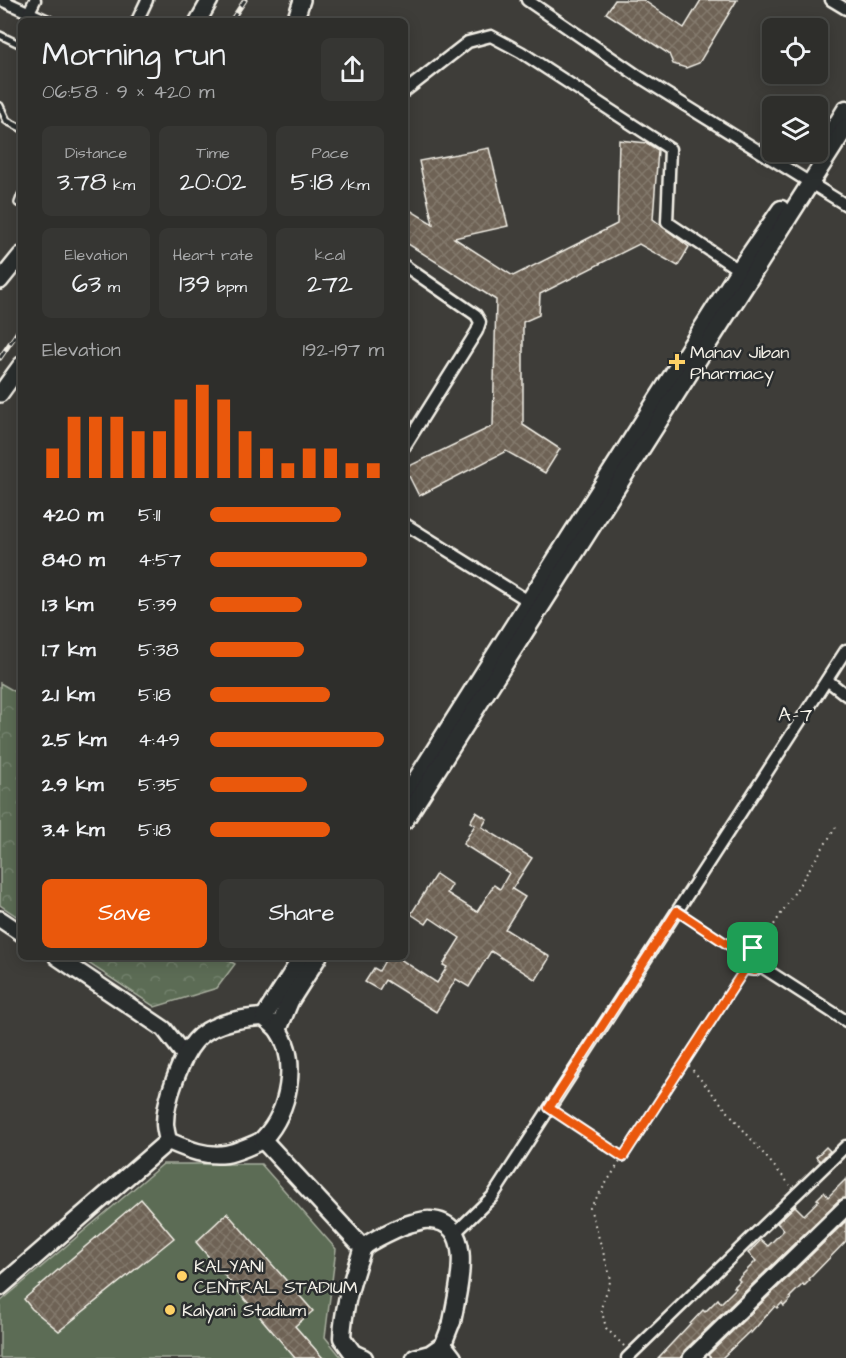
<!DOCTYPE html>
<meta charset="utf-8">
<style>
:root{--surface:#2e2e2b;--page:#363633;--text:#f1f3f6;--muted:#a7a8a9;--line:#494a47;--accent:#ea580c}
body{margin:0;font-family:"Architects Daughter",sans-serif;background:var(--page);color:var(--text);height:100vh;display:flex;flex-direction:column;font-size:22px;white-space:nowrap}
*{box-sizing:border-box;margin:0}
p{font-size:20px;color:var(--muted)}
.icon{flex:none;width:33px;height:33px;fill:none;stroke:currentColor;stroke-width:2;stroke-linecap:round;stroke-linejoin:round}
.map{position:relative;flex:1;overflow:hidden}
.details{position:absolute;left:18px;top:18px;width:390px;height:942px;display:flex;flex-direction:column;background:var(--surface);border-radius:9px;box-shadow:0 3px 15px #0003,0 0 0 2px var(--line)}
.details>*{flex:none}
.tools{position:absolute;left:762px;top:18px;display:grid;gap:12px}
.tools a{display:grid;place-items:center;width:66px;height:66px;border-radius:9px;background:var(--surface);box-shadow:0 3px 15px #0003,0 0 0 2px var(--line);font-size:30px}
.pin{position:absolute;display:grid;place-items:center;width:51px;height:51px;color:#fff;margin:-26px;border-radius:12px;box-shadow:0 3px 9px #0006}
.round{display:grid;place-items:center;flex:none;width:63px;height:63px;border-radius:9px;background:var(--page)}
.overview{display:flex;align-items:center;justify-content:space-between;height:102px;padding:0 24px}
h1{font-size:33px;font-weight:600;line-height:45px}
.stats{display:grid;grid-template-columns:repeat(3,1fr);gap:9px;height:102px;padding:6px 24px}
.stats div{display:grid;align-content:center;border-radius:9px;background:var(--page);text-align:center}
.stats b{font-size:26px;font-weight:600}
.stats small{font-size:16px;font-weight:400}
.stats p{font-size:16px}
.chart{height:168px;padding:12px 24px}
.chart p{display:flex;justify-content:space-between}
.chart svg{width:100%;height:108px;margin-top:6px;stroke:var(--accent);stroke-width:6}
.button{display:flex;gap:12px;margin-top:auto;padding:12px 24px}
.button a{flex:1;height:69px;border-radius:9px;background:var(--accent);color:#fff;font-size:24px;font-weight:600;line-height:69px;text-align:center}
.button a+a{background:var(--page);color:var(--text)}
ul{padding:0 24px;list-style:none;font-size:20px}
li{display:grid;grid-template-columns:96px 72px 1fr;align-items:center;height:45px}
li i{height:15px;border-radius:8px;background:var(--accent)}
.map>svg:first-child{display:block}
.park{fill:url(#park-crowns);stroke:#a8ae9e;stroke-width:1.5}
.pitch{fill:#5b6c54;stroke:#a8ae9e;stroke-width:1.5}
.building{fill:url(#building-cross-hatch);stroke:#f4f1e8;stroke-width:1.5}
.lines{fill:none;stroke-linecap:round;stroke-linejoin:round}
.lane-casing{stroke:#f4f1e8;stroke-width:10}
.street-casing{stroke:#f4f1e8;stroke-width:15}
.secondary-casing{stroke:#f4f1e8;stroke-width:20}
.primary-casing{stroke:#f4f1e8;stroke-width:21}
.path{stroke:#f4f1e8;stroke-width:2;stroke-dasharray:1.5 4.5;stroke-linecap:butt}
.lane{stroke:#2a2d2e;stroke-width:5}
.street{stroke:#2a2d2e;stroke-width:10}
.secondary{stroke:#2a2d2e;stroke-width:15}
.primary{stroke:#2a2d2e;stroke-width:16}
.rail-casing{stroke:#f4f1e8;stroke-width:5}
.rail{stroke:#2a2d2e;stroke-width:3;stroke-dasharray:9;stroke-linecap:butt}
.route-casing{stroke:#fff;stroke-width:12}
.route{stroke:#ea580c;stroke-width:8}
.poi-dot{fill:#ffd166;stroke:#2a2d2e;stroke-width:2}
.labels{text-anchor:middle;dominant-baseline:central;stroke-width:5;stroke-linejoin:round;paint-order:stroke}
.poi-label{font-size:18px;fill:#f4f1e8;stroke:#2a2d2e;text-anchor:start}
.neighbourhood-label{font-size:20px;letter-spacing:1.5px;fill:#f4f1e8;stroke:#2a2d2e}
</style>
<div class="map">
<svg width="846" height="1358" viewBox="0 0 846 1358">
<defs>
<pattern id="park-crowns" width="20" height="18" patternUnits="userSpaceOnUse" patternTransform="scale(1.5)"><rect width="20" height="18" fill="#5b6c54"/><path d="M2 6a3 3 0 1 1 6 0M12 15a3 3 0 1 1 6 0" fill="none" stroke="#73816d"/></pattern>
<pattern id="building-cross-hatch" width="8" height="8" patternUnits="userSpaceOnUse" patternTransform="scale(1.5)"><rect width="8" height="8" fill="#6e6254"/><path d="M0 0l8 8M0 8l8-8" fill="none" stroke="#83796d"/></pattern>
</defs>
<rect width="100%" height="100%" fill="#3e3d39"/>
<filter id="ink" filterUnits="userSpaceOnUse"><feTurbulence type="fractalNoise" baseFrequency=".0167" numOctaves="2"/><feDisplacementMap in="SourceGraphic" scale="12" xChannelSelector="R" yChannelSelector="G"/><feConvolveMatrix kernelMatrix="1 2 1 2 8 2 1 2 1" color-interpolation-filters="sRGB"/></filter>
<g filter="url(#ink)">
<!-- park -->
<g class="park">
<path d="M0,683L21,695V919L0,905Z"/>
<path d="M79,957H223L235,964L217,988L155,1007Z"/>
</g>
<!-- pitch -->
<path class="pitch" d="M163,1164H261L336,1249L325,1337L342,1358H0V1302Z"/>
<!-- building -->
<g class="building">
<path d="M615,0H643L684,28L701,0H737L699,63L686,68L673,64L669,54L606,13Z"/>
<path d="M619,140L647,143L658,150L653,219L689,247L678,266L639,244L540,294L539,315L523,322V425L560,449L545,473L506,451L419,496L405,468L493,426L496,300L405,242V207L433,224L419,161L489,148L508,226L454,238L513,276L617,224Z"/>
<path d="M476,812L487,819L482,827L532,858L512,889L525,897L505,929L550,957L536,980L491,951L469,987L456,979L436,1012L385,980L379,990L365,982L374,968L379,971L387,957H397L437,983L447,967L443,965L460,938L430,918L426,924L411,914L436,874L452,885L447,893L477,912L494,885L500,889L509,873L463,844L475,825L470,822Z"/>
<path d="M826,1147L830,1151L820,1161L816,1157Z"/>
<path d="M846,1179V1198L839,1200L684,1351L682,1358H658L703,1310L705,1312L718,1299L721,1303L736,1288L734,1287L740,1281L738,1279L756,1261L748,1253L761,1240L768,1246L784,1230L777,1223L795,1206L804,1215L819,1200L817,1199L824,1192L828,1197Z"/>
<path d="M141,1199L174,1238L59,1331L32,1309L24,1299Z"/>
<path d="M227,1213L313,1311L295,1326L323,1358H295L196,1242Z"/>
<path d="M846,1221V1241L809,1279L810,1280L804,1286L803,1284L790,1297L791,1299L784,1306L782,1303L777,1308L775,1306L751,1333L750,1331L722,1358H711L708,1355Z"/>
</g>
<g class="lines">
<defs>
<g id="lane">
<path d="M0,35L21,45"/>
<path d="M0,106L7,121L21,128"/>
<path d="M18,203L21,195"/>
<path d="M677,911L742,954"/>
<circle cx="752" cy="960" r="12"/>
</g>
<g id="street">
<path d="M1,0L48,21"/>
<path d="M527,0L638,76L846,205"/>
<path d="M831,0L846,9"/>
<path d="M29,12L35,0"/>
<path d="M137,21L147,0"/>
<path d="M405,91L468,42L491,36L521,52L670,149L667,222L739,270"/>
<path d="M405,266L476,315L480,322L477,331L405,446"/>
<path d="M405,524L530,602"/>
<path d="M827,680L846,695"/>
<path d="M762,967L846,1021"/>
<path d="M455,1233L492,1197L846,650"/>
<path d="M627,1358L846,1146"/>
</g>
<g id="secondary">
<path d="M198,21L210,0"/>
<path d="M295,21L302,0"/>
<path d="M0,281L21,255"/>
<path d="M0,394L21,365"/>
<path d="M0,919L21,933"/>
<path d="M57,957L164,1029L185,1056"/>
<path d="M443,1345L452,1322"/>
<path d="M691,1358L846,1207"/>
</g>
<g id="primary">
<path d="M830,135L846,109"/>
<path d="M405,797L739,270L781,209"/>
<path d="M405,820L846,127"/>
<path d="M264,1017C268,1021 274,1025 278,1030C299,1060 289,1112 264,1138C260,1143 233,1153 226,1154C204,1157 187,1149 168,1141C167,1135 165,1129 165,1123C165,1101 181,1057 195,1041C211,1023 241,1018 264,1017Z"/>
<path d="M264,1017L302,957"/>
<path d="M278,1030L290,1001L318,957"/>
<path d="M263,1140L363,1248"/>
<path d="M0,1287L168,1141"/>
<path d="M364,1358L353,1353L342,1338C343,1311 350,1287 358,1262C360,1258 361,1251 363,1248C369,1241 403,1225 412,1223C418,1222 425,1219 430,1220C478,1222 457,1293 452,1322"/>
<path d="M415,1358L430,1354L443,1345L453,1358"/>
</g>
</defs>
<!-- lane casing -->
<use href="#lane" class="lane-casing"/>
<!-- street casing -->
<use href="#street" class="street-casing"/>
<!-- secondary casing -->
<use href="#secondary" class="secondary-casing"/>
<!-- primary casing -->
<use href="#primary" class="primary-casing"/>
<!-- path -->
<g class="path">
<path d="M758,950L836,827"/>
<path d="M685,1061L790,1185"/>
<path d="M557,1113L623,1157L745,969"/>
<path d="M623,1157L590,1208L611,1279L601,1308L606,1328L625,1347"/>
</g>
<!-- lane -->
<use href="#lane" class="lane"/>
<!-- street -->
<use href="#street" class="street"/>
<!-- secondary -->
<use href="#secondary" class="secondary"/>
<!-- primary -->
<use href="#primary" class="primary"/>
<defs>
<g id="rail">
<path d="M231,21L245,0"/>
<path d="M0,358L21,327"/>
</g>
</defs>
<!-- rail casing -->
<use href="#rail" class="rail-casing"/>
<!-- rail -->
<use href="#rail" class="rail"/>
</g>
</g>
<g class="lines" filter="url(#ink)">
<defs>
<path id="route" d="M677,911L742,954L750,949C759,948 764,954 763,963L755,971L745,969L623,1157L549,1108Z"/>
</defs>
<!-- route casing -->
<use href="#route" class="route-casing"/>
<!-- route -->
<use href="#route" class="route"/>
</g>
<!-- markers -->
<g class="poi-dot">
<path d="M674 353h6v6h6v6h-6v6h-6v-6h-6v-6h6z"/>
<circle cx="182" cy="1276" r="6"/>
<circle cx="170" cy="1310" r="6"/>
</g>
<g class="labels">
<!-- poi labels -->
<g class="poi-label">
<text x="690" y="352">Manav Jiban<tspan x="690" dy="21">Pharmacy</tspan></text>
<text x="194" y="1266">KALYANI<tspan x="194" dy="21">CENTRAL STADIUM</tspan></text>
<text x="182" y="1310">Kalyani Stadium</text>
</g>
<!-- neighbourhood labels -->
<g class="neighbourhood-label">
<text x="796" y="715">A-7</text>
</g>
</g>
</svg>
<div class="tools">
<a><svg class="icon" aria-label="locate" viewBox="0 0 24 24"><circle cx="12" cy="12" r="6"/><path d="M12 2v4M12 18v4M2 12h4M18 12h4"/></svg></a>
<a><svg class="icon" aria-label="layers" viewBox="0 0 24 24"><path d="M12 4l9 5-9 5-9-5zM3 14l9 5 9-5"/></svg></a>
</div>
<div class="pin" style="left:753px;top:948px;background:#1e9e55"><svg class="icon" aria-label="arrive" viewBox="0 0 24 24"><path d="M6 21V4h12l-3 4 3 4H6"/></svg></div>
<section class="details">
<div class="overview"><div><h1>Morning run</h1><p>06:58 · 9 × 420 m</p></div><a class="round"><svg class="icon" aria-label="share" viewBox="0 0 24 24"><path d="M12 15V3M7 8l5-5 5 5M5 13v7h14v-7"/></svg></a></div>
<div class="stats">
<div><p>Distance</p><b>3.78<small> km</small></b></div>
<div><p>Time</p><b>20:02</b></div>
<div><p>Pace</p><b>5:18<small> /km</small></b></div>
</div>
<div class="stats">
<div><p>Elevation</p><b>63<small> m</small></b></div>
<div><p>Heart rate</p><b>139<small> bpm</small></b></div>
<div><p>kcal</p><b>272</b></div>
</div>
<div class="chart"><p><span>Elevation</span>192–197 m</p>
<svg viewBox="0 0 160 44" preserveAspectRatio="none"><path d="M5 44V32M15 44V19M25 44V19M35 44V19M45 44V25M55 44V25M65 44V12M75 44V6M85 44V12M95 44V25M105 44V32M115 44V38M125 44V32M135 44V32M145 44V38M155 44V38"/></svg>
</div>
<ul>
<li><b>420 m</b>5:11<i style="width:75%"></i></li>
<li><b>840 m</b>4:57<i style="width:90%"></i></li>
<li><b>1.3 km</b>5:39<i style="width:53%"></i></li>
<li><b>1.7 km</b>5:38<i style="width:54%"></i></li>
<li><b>2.1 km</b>5:18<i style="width:69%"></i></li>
<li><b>2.5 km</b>4:49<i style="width:100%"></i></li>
<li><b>2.9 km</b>5:35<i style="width:56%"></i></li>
<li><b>3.4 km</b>5:18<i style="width:69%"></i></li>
</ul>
<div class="button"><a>Save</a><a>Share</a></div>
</section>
</div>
